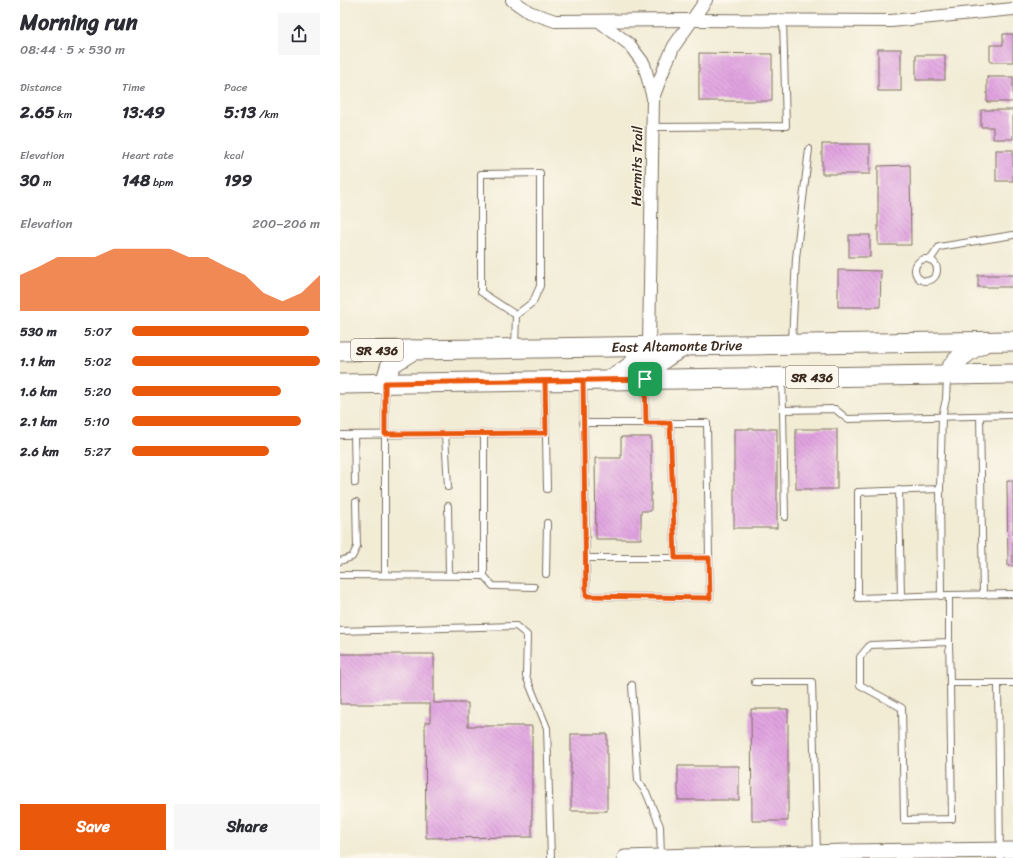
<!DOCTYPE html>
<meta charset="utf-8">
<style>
:root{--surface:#fff;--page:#f7f7f7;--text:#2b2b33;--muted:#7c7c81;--accent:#ea580c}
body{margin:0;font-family:Sriracha,sans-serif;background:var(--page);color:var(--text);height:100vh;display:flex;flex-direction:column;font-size:15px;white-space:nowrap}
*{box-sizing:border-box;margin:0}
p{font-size:13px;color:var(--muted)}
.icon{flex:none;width:22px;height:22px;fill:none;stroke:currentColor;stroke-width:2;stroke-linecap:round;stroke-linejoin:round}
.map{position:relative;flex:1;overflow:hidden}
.details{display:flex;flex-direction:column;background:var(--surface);width:340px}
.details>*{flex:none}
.pin{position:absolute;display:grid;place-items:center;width:34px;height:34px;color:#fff;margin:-17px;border-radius:8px;box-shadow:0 2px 6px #0006}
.round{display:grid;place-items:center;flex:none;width:42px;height:42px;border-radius:0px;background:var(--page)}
.head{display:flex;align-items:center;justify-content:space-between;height:68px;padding:0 20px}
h1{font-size:22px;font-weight:800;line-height:30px}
.metrics{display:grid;grid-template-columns:repeat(3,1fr);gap:6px;height:68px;padding:4px 20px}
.metrics div{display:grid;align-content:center}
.metrics b{font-size:17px;font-weight:800}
.metrics small{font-size:11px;font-weight:400}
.metrics p{font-size:11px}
.chart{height:112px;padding:8px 20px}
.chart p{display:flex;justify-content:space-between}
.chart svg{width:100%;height:72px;margin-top:4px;fill:var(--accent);opacity:.7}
.action{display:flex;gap:8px;margin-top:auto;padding:8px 20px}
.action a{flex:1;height:46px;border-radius:0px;background:var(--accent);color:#fff;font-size:16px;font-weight:800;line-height:46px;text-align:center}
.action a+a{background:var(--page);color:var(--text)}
ul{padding:0 20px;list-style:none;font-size:13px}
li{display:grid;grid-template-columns:64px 48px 1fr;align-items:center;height:30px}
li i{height:10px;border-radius:5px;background:var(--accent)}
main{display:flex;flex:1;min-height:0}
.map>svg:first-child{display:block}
.building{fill:url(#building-back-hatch)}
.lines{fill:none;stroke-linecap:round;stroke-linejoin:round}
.service-casing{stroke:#7b6e5e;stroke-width:8}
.minor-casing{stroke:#7b6e5e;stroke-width:14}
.tertiary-casing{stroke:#7b6e5e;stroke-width:17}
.primary-casing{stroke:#7b6e5e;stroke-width:21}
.service{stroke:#fff;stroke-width:6}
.minor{stroke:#fff;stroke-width:12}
.tertiary{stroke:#fff;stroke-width:15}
.primary{stroke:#fff;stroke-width:19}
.route-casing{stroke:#fff;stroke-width:8}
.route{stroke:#ea580c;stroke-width:5}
.labels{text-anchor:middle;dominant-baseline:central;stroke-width:3;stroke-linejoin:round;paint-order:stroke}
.shield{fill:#fbf7ec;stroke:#75685c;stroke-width:1}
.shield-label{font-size:13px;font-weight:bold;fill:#3b2a1e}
.street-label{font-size:14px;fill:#3b2a1e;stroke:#fbf7ec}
</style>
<main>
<section class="details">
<div class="head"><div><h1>Morning run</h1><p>08:44 · 5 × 530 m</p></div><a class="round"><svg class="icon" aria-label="share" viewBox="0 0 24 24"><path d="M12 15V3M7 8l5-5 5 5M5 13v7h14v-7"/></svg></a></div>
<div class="metrics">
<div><p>Distance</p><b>2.65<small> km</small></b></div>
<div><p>Time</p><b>13:49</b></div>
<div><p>Pace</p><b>5:13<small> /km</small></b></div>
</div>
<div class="metrics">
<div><p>Elevation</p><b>30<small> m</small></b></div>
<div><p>Heart rate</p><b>148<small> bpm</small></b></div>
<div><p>kcal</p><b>199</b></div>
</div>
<div class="chart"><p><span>Elevation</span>200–206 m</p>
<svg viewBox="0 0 160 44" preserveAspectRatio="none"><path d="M0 44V22L10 17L20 11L30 11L40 11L50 6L60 6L70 6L80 6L90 11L100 11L110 17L120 22L130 33L140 38L150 33L160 22V44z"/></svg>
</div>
<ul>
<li><b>530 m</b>5:07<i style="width:94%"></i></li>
<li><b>1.1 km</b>5:02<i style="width:100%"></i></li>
<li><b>1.6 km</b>5:20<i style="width:79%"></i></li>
<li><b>2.1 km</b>5:10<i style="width:90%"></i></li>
<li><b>2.6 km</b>5:27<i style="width:73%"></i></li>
</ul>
<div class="action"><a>Save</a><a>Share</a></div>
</section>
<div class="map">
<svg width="673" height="858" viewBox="0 0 673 858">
<defs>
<pattern id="building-back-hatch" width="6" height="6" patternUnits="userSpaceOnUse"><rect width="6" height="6" fill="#e1a3e1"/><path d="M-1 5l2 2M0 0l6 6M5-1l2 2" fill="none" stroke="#b885b6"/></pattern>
</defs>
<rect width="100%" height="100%" fill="#fbf7ec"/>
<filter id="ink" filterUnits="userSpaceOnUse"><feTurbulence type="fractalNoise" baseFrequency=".025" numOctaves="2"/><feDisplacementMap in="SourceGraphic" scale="8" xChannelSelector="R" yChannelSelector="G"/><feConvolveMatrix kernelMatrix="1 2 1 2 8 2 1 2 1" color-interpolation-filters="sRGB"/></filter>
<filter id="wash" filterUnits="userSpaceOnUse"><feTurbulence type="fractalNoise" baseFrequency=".012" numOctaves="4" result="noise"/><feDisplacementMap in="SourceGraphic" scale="16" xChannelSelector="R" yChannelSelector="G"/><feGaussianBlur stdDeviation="0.9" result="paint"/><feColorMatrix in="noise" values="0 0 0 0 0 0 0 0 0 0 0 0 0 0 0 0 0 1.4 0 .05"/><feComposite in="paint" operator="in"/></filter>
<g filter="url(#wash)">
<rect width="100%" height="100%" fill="#f2ecd5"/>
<g id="blocks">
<!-- building -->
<g class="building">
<path d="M663,34H673V62H650V45H663Z"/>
<rect x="538" y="49" width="23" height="42"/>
<path d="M359,53L432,54V101H359Z"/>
<rect x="576" y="55" width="29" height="25"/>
<rect x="647" y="77" width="26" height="25"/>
<path d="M641,110H673V139H653V127H641Z"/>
<rect x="482" y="144" width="48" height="30"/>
<rect x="656" y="150" width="17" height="31"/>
<path d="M570,165L571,245H538V166Z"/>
<rect x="509" y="235" width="21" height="22"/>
<path d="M498,270L541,271L540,307H498Z"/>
<rect x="638" y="275" width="35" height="12"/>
<rect x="394" y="429" width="43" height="99"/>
<rect x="456" y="429" width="41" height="60"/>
<path d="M281,437H311V511H301V539H256L255,458H281Z"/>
<path d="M667,481H673V566H668Z"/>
<path d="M0,654H94V703H128V726H192V837L86,838L85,722H90V704H0Z"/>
<path d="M411,709H448V821H412Z"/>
<rect x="231" y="734" width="36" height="77"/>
<rect x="338" y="766" width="61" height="34"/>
</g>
</g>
</g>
<g filter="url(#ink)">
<use href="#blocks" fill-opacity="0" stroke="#7b6e5e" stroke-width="1"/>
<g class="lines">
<defs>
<g id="service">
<path d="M312,127L446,126L443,20"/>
<path d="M200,173V286L193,302L176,315L141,292V174Z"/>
<circle cx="586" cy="270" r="11"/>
<path d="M590,260L599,247L673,235"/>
<path d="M452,341L456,258L469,149"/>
<path d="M175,347L176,315"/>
<path d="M607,378L606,399L602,417L600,489L518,492V598L609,595V642L530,645L520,657V685L562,708L564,820L612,819L610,683H658L660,858"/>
<path d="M442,380L443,410L495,409L507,419L673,415"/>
<path d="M205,383L207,489"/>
<path d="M243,383L246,558H369L367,423H306L305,381"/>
<path d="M443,410L445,517"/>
<path d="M640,416L643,595"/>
<path d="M243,423H306"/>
<path d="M330,423L335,558"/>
<path d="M105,434L108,487"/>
<path d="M144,434V576L153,586L194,587"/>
<path d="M0,435L206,433"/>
<path d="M14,435L15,483"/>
<path d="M600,489L601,596"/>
<path d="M559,490L561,597"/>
<path d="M108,506L109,575"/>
<path d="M246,558V596L370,598L369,558"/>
<path d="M0,561L12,557L17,547L16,502"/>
<path d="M206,574L207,523"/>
<path d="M0,575L144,576"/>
<path d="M45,575V386"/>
<path d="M609,595L673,594"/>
<path d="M0,631L176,626L187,635L186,676L207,728L211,858"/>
<path d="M609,642L610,683"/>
<path d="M415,682H472L477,852"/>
<path d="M658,683H673"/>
<path d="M292,685L298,781L306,792L320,826L321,857"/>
</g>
<g id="minor">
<path d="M172,0L189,12L215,21L353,20L551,21L673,9"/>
<path d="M259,21L289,44L304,64L313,98"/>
<path d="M309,347L313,98L325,66L334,46L366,0"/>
</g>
<path id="tertiary" d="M285,858L507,852L673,850"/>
<g id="primary">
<path id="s1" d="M0,351L673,341"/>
<path d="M607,375C615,359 628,350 644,343"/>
<path d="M305,379C315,363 327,355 344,347"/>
<path d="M271,380C286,370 299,362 309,347"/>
<path d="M45,383L51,364L73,350"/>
<path d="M0,384L673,374"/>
</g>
</defs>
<!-- service casing -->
<use href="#service" class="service-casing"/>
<!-- minor casing -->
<use href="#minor" class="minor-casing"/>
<!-- tertiary casing -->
<use href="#tertiary" class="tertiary-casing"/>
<!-- primary casing -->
<use href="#primary" class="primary-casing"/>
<!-- service -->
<use href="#service" class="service"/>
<!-- minor -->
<use href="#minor" class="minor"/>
<!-- tertiary -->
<use href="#tertiary" class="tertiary"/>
<!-- primary -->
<use href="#primary" class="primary"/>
</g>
</g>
<g class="lines" filter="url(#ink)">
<defs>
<path id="route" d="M305,379L205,381L206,433L45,434V383L243,380L246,596L370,598L369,558H335L330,423H306L305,379"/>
</defs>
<!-- route casing -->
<use href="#route" class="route-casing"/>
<!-- route -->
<use href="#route" class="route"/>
</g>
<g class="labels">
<!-- shield labels -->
<g class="shield">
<rect x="11" y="339" width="52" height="22" rx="3"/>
<rect x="446" y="366" width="52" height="22" rx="3"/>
</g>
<g class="shield-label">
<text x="37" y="350">SR 436</text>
<text x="472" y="377">SR 436</text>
</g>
<!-- street labels -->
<g class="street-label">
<text transform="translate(297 166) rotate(-89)">Hermits Trail</text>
<text stroke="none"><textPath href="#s1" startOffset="337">East Altamonte Drive</textPath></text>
</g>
</g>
</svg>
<div class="pin" style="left:305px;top:379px;background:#1e9e55"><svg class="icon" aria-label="arrive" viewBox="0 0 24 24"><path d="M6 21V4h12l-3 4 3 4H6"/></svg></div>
</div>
</main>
